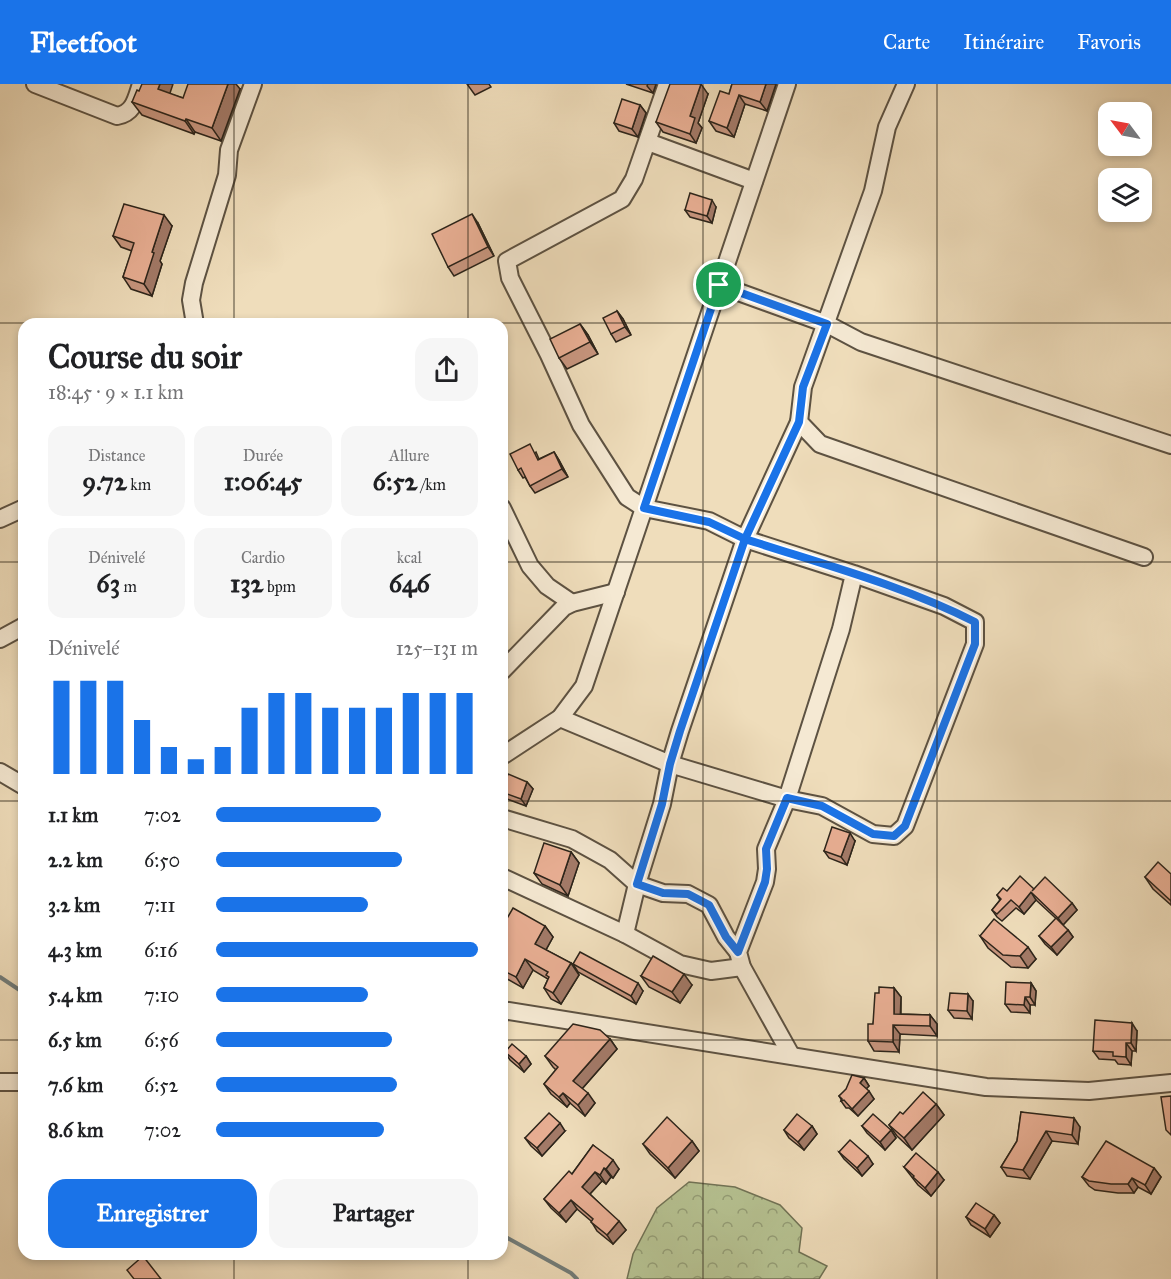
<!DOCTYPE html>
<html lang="fr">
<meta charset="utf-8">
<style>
:root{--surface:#fff;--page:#f6f6f6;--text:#202124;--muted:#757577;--accent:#1a73e8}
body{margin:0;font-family:"IM FELL Great Primer",serif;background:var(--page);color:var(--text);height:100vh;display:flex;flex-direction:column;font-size:22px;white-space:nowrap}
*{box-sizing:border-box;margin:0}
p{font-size:20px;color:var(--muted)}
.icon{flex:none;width:33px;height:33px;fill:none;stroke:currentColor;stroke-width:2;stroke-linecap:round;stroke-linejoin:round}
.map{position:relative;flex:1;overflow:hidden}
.drawer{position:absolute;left:18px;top:234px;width:490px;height:942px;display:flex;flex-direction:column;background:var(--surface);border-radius:18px;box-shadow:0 3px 9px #0003}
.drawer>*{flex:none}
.needle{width:39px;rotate:302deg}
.fabs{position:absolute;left:1098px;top:18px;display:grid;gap:12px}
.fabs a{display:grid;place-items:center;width:54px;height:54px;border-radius:12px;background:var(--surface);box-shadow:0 3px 9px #0003;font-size:30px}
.pin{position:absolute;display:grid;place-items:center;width:51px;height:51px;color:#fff;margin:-26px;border:3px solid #fff;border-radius:50%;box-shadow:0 2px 6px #0007}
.round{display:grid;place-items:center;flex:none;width:63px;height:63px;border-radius:18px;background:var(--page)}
.summary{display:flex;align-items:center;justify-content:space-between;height:102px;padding:0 30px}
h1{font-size:33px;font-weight:700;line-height:45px}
.figures{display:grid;grid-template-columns:repeat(3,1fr);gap:9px;height:102px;padding:6px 30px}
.figures div{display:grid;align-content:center;border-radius:15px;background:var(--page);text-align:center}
.figures b{font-size:26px;font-weight:700}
.figures small{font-size:16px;font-weight:400}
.figures p{font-size:16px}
.chart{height:168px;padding:12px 30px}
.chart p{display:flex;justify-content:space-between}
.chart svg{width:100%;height:108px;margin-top:6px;stroke:var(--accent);stroke-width:6}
.primary-button{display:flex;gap:12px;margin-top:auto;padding:12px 30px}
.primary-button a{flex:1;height:69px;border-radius:18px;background:var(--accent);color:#fff;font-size:24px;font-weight:700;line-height:69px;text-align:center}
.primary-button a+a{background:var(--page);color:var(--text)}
ul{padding:0 30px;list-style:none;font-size:20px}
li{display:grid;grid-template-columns:96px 72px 1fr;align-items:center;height:45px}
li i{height:15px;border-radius:8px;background:var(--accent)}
header{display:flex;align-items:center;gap:36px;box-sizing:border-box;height:84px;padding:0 30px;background:var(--accent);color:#fff}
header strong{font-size:28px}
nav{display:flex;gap:33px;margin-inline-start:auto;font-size:21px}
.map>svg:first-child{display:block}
.forest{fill:url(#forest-crowns);stroke:#717356;stroke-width:1.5}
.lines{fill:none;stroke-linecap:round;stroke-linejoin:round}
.stream{stroke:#727d7b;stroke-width:4}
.minor-casing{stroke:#5d5242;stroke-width:20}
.minor{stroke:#f5e9d3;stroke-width:16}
.wall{fill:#c8967f;stroke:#2c241a;stroke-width:1.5}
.shaded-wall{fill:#a37a68;stroke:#2c241a;stroke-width:1.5}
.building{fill:#e9af94;stroke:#2c241a;stroke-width:1.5}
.route-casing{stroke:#fff;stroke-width:12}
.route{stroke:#1a73e8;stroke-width:8}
.grid{fill:none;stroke:#2c241a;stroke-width:1.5;stroke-opacity:0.55}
</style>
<header>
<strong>Fleetfoot</strong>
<nav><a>Carte</a><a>Itinéraire</a><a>Favoris</a></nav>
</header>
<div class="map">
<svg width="1171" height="1195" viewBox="0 0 1171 1195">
<defs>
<pattern id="forest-crowns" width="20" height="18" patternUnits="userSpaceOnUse" patternTransform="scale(1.5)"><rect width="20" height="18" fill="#b6c292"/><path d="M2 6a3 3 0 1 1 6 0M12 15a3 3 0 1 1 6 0" fill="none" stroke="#949d76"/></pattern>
</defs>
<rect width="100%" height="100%" fill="#efddbb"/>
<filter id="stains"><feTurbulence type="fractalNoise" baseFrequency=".00333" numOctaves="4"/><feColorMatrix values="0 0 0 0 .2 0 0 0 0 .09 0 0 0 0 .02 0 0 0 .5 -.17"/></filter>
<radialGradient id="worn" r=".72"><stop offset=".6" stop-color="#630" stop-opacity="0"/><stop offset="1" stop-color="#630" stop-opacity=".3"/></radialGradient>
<!-- forest -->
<path class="forest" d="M689,1098L735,1103L780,1121L802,1144L799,1168L827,1182L819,1195H627L633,1170L657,1124Z"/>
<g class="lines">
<!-- stream -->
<g class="stream">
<path d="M0,893L24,909"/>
<path d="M502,1151L571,1189L577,1195"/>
</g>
<defs>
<g id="minor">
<path d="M35,0L117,32C134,29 136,15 141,0"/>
<path d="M667,0L634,95L622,115L507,177L510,194L549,271L581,341L627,413L644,424L709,437L745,455L854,490L944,522L975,538V560L905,742L894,752L873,750L822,722L787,715L841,545L854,490"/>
<path d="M906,0L887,43L873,107L803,303L799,338L820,360L1144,473"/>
<path d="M648,58L754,97"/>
<path d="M719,201L827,240L861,258L1171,361"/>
<path d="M195,240L191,216L194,199L227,91L229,66L253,0"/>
<path d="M502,424L530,482L547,502L572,519"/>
<path d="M0,435L24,424"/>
<path d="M0,555L24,542"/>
<path d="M502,587L564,523L572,519L616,508"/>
<path d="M560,634L670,680L787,715L766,765L767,785L765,798L738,868L742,883L791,971"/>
<path d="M502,672L560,634L584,602L787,0"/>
<path d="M0,688L24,702"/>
<path d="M502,734L572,755L610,776L637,800L663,809L688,810L709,821L726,853L738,868"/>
<path d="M502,793L625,850L680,880L711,887L742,883"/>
<path d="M625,850L637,800L662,720L670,680L680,647L745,455L799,338"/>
<path d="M502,926L986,1003L1089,1007L1171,999"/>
<path d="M0,998H24"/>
</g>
</defs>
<!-- minor casing -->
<use href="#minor" class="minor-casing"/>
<!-- minor -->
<use href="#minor" class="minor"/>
</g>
<!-- wall -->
<g class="wall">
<path d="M467,0H489L491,3L475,11Z"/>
<path d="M626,0H656L653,9Z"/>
<path d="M732,0H776L767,27L745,20L734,53L716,47L709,37L729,10Z"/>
<path d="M240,5L221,57L195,48L194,50L142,31L132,18L170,10L183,14Z"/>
<path d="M708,10L698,39L702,44L696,59L663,48L656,38Z"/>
<path d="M640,21L646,29L638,53L619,47L614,39Z"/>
<path d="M716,123L712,139L690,133L685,126Z"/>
<path d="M478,139L494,172L454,192L448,183Z"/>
<path d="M172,142L160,177L162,180L152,212L131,205L123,193L132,167L121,163L113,152Z"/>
<path d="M617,227L623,235L631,251L616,258L611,250Z"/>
<path d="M580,240L588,251L598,270L567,285L559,274Z"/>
<path d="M536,368L539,375L554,368L559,376L568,393L535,409L530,402L525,393L523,394L518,386Z"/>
<path d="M527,698L533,705L526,722L507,715L502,708V705Z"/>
<path d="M855,757L847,781L829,774L824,767Z"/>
<path d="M571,768L579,779L568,812L542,800L534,789Z"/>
<path d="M1171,790V821L1153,805L1145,793Z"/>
<path d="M1034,805L1072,819L1077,826L1063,841L1036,816L1024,830L1016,824L1002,837L997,833L992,826L1000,816L997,811L1007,807Z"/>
<path d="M545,842L553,853L546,866L571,879L579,891L561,920L551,915L544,904L548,895L533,886L523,904L502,892V843Z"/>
<path d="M1068,846L1073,853L1057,871L1045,860L1039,852Z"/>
<path d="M980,852L1036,875L1028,884L1011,883L988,864Z"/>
<path d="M573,880L643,907L636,920L578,888Z"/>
<path d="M641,892L692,901L680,919L649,903Z"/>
<path d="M1031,899L1036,907L1035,921H1030V929L1011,928L1005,920Z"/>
<path d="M894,904L901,913V930L930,931L937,940V952L900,950L899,968L874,967L868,957L873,940L879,909Z"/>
<path d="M973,917L972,935L954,934L948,926Z"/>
<path d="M1137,947L1136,967H1132L1131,981L1118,980L1115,976L1099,975L1093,967Z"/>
<path d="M610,955L617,965L582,1005L595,1019L585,1032L570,1019L567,1023L551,1010L544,1000L556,986L553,983L545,972Z"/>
<path d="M505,968L526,972L531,980L524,988L510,976Z"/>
<path d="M864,994L869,1002L866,1005L874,1015L858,1032L849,1024H846L841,1017V1015L839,1012Z"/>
<path d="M936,1020L944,1031L912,1066L897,1052L889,1041L903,1030Z"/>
<path d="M1021,1028L1080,1043L1078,1060L1052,1057L1030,1095L1007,1092L1001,1083L1017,1057Z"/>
<path d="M812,1042L817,1050L804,1066L789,1054L784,1046Z"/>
<path d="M862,1042L891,1046L896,1054L885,1066L867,1049Z"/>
<path d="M565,1047L542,1072L531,1062L525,1054Z"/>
<path d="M692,1057L699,1067L675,1094L650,1070L643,1060Z"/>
<path d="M593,1061L619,1085L613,1094L611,1093L606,1100L602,1097L590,1110L626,1146L613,1160L597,1147L591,1137L577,1125L566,1138L551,1124L544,1115L572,1090Z"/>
<path d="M839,1068L873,1080L862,1092L844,1075Z"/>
<path d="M904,1083L944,1096L931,1112L918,1101Z"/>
<path d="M1154,1084L1161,1093L1151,1110L1138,1103L1134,1109H1118L1095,1106L1089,1102L1082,1093Z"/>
<path d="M994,1131L1000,1139L990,1153L971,1141L966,1133Z"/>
</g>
<!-- shaded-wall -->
<g class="shaded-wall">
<path d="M160,0H173L167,18L158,5Z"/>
<path d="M228,0H236L240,5L221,57L212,44Z"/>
<path d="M648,0H656L653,9L647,2Z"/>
<path d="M701,0L708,10L698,39L702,44L696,59L690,50V32Z"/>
<path d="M766,0H776L767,27L760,18Z"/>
<path d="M739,11L745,20L734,53L727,44Z"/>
<path d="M640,21L646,29L638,53L632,45Z"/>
<path d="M186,35L195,48L194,50L185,37Z"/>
<path d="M712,116L716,123L712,139L707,132Z"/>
<path d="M472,130L478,139L494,172L488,163Z"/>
<path d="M164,131L172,142L160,177L162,180L152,212L144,200L152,168Z"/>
<path d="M617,227L623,235L631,251L625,243Z"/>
<path d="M580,240L588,251L598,270L590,258Z"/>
<path d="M554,368L559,376L568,393L562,385Z"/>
<path d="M527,698L533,705L526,722L521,715Z"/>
<path d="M850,749L855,757L847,781L841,773Z"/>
<path d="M571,768L579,779L568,812L560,801Z"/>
<path d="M1031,808L1036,816L1024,830L1019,823Z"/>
<path d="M1072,819L1077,826L1063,841L1058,834Z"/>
<path d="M545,842L553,853L543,871L535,860Z"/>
<path d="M1068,846L1073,853L1057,871L1051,863Z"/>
<path d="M1028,863L1036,875L1028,884L1020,872Z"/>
<path d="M525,875L533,886L523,904L516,893Z"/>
<path d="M571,879L579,891L561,920L553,909Z"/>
<path d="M684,890L692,901L680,919L672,908Z"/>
<path d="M638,899L643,907L636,920L631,912Z"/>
<path d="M1031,899L1036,907L1035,921L1030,913Z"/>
<path d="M894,904L901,913L900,939L894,930Z"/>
<path d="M968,910L973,917L972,935L967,927Z"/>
<path d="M1025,913L1030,921V929L1024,921Z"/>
<path d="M930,931L937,940V952L930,942Z"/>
<path d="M1132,939L1137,947L1136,967L1131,959Z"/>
<path d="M893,941L900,950L899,968L893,958Z"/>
<path d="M610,955L617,965L580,1007L573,997Z"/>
<path d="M1126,959L1132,967L1131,981L1126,973Z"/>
<path d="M526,972L531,980L524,988L519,980Z"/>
<path d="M864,994L869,1002L865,1006L860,999Z"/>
<path d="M869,1007L874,1015L858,1032L852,1025Z"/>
<path d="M563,1009L570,1019L567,1023L559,1013Z"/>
<path d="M588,1009L595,1019L585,1032L578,1021Z"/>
<path d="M936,1020L944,1031L912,1066L904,1054Z"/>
<path d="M1074,1034L1080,1043L1078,1060L1072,1051Z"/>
<path d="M560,1039L565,1047L542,1072L537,1064Z"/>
<path d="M812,1042L817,1050L804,1066L798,1058Z"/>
<path d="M891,1046L896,1054L885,1066L880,1058Z"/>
<path d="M1046,1047L1052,1057L1030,1095L1023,1086Z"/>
<path d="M692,1057L699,1067L675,1094L668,1084Z"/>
<path d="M868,1072L873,1080L862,1092L857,1084Z"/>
<path d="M613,1076L619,1085L613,1094L606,1085Z"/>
<path d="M604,1084L611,1093L606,1100L600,1091Z"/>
<path d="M1154,1084L1161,1093L1151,1110L1145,1101Z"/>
<path d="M595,1088L602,1097L588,1112L582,1103Z"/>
<path d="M938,1088L944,1096L931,1112L925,1104Z"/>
<path d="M1132,1094L1138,1103L1134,1109L1128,1100Z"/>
<path d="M571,1116L577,1125L566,1138L559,1129Z"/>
<path d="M994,1131L1000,1139L990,1153L985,1145Z"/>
<path d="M619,1137L626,1146L613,1160L607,1151Z"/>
</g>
<!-- building -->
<g class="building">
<path d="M142,0H160L158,5L183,14L188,0H228L212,44L186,35L185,37L132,18L137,6L139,7Z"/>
<path d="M670,0H701L690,32L695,34L690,50L656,38Z"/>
<path d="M732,0H766L760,18L739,11L727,44L709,37L720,7L729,10Z"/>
<path d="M622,15L640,21L632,45L614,39Z"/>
<path d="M690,109L712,116L707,132L685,126Z"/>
<path d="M124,120L164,131L152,168L154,169L144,200L123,193L134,159L113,152Z"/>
<path d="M472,130L488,163L448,183L432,150Z"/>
<path d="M617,227L625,243L611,250L603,234Z"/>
<path d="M580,240L590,258L559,274L550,255Z"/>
<path d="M530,360L538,376L554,368L562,385L530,402L521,384L518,386L510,370Z"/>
<path d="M508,690L527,698L521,715L502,708V705Z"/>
<path d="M832,743L850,749L841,773L824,767Z"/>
<path d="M544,759L571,768L560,801L534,789Z"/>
<path d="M1158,778L1171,790V817L1145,793Z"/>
<path d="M1020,792L1034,805L1032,807L1045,793L1072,819L1058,834L1031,808L1019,823L1011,816L997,830L992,826L1001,815L997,811L1003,804L1007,807Z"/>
<path d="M513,824L545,842L535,860L571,879L553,909L544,904L549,893L546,891L548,888L525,875L516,893L502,886V843Z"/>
<path d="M1056,834L1068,846L1051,863L1039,852Z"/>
<path d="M994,835L1028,863L1020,872L1003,871L980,852Z"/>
<path d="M580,868L638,899L631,912L573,880Z"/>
<path d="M653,872L684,890L672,908L641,892Z"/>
<path d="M1006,898L1031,899L1030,913H1025L1024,921L1005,920Z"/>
<path d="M879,903L894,904V930L930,931V942L893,941V958L868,957V940H873L875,909H879Z"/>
<path d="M950,909L968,910L967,927L948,926Z"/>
<path d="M1095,936L1132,939L1131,959H1126V973L1113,972V968L1093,967Z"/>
<path d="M573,940L600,946L610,955L573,997L588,1009L578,1021L563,1009L559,1013L544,1000L558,983L545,972Z"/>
<path d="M512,960L526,972L519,980L505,968Z"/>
<path d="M852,991L864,994L860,999L869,1007L852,1025L844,1016L841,1017L842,1015L839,1012L846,1005Z"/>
<path d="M923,1008L936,1020L904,1054L889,1041L900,1028L903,1030Z"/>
<path d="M1171,1012V1051L1166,1046L1161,1013Z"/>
<path d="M1021,1028L1074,1034L1072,1051L1046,1047L1023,1086L1001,1083L1017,1057Z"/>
<path d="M549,1029L560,1039L537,1064L525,1054Z"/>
<path d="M797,1030L812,1042L798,1058L784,1046Z"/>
<path d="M873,1030L891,1046L880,1058L862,1042Z"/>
<path d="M667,1033L692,1057L668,1084L643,1060Z"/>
<path d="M850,1056L868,1072L857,1084L839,1068Z"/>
<path d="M1106,1057L1154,1084L1145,1101L1132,1094L1128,1100H1111L1089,1097L1082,1093Z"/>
<path d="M593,1061L613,1076L606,1085L604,1084L600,1091L595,1088L582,1103L619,1137L607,1151L591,1138L593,1135L571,1116L559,1129L544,1115L569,1087L572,1090Z"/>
<path d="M916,1069L938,1088L925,1104L913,1093L914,1092L904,1083Z"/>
<path d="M976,1119L994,1131L985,1145L966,1133Z"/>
<path d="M143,1172L161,1195H134L127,1186Z"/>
</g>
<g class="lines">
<defs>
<path id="route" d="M719,201L644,424L709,438L745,455L680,647L670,680L662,720L637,800L663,809L688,810L709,821L726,853L738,868L765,798L767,785L766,765L787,714L822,722L873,750L894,752L905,742L975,560V538C902,501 822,480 745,455L799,338L803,303L827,240L719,201"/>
</defs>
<!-- route casing -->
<use href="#route" class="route-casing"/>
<!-- route -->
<use href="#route" class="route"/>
</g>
<!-- grid -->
<path class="grid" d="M234,0V240M468,0V240M703,0V1195M937,0V1195M0,239H1171M0,478H24M502,478H1171M0,717H24M502,717H1171M0,956H24M502,956H1171M234,1170V1195M468,1170V1195"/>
<rect width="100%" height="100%" filter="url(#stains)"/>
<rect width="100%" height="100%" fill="url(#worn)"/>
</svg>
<div class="fabs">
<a><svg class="needle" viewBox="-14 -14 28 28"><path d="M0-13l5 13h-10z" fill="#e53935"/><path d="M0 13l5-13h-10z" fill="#757577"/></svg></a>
<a><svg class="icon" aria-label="layers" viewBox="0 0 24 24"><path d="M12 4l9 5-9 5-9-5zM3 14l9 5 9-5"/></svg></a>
</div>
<div class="pin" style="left:719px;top:201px;background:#1e9e55"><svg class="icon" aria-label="arrive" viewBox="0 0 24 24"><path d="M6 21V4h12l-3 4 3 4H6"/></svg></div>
<section class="drawer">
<div class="summary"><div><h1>Course du soir</h1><p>18:45 · 9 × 1.1 km</p></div><a class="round"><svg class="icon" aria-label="share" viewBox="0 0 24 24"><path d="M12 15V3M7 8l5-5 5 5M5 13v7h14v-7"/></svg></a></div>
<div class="figures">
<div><p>Distance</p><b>9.72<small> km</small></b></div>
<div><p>Durée</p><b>1:06:45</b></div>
<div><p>Allure</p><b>6:52<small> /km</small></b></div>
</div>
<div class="figures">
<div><p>Dénivelé</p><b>63<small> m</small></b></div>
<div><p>Cardio</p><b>132<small> bpm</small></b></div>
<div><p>kcal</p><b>646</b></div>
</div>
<div class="chart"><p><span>Dénivelé</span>125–131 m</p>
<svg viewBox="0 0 160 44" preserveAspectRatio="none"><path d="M5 44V6M15 44V6M25 44V6M35 44V22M45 44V33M55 44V38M65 44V33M75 44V17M85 44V11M95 44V11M105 44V17M115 44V17M125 44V17M135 44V11M145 44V11M155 44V11"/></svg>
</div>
<ul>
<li><b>1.1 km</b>7:02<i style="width:63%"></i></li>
<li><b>2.2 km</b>6:50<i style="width:71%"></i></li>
<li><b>3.2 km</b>7:11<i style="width:58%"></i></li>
<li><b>4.3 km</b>6:16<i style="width:100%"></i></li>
<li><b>5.4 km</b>7:10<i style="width:58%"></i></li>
<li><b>6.5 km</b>6:56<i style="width:67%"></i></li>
<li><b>7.6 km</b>6:52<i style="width:69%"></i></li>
<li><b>8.6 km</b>7:02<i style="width:64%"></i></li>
</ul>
<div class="primary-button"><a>Enregistrer</a><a>Partager</a></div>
</section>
</div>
